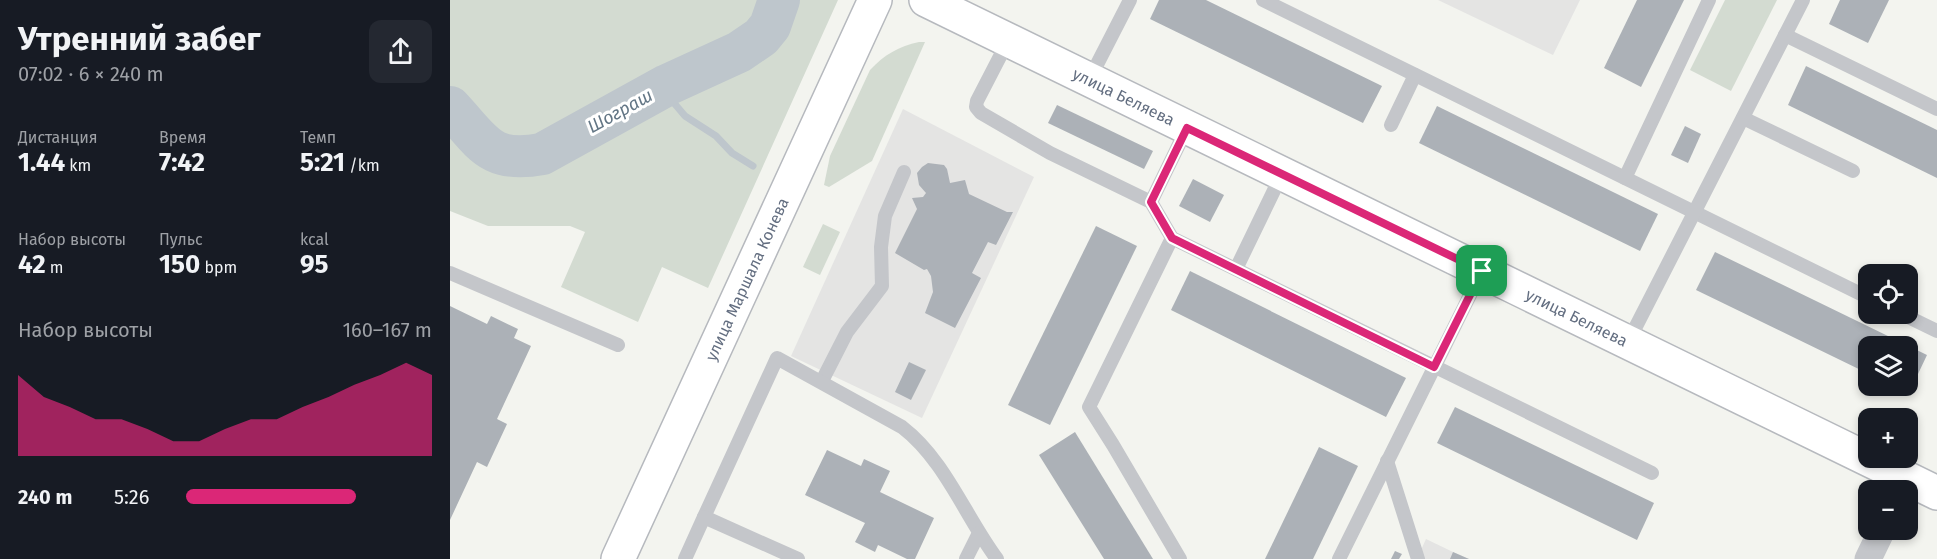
<!DOCTYPE html>
<html lang="ru">
<meta charset="utf-8">
<style>
:root{--surface:#171b24;--page:#242831;--text:#f1f3f6;--muted:#9ea1a6;--accent:#db2777}
body{margin:0;font-family:"Fira Sans",sans-serif;background:var(--page);color:var(--text);height:100vh;display:flex;flex-direction:column;font-size:22px;white-space:nowrap}
*{box-sizing:border-box;margin:0}
p{font-size:20px;color:var(--muted)}
.icon{flex:none;width:33px;height:33px;fill:none;stroke:currentColor;stroke-width:2;stroke-linecap:round;stroke-linejoin:round}
.map{position:relative;flex:1;overflow:hidden}
.panel{display:flex;flex-direction:column;background:var(--surface);width:450px}
.panel>*{flex:none}
.fabs{position:absolute;left:1408px;top:264px;display:grid;gap:12px}
.fabs a{display:grid;place-items:center;width:60px;height:60px;border-radius:12px;background:var(--surface);box-shadow:0 3px 9px #0003;font-size:30px}
.pin{position:absolute;display:grid;place-items:center;width:51px;height:51px;color:#fff;margin:-26px;border-radius:12px;box-shadow:0 3px 9px #0006}
.round{display:grid;place-items:center;flex:none;width:63px;height:63px;border-radius:12px;background:var(--page)}
.summary{display:flex;align-items:center;justify-content:space-between;height:102px;padding:0 18px}
h1{font-size:33px;font-weight:700;line-height:45px}
.stats{display:grid;grid-template-columns:repeat(3,1fr);gap:9px;height:102px;padding:6px 18px}
.stats div{display:grid;align-content:center}
.stats b{font-size:26px;font-weight:700}
.stats small{font-size:16px;font-weight:400}
.stats p{font-size:16px}
.chart{height:168px;padding:12px 18px}
.chart p{display:flex;justify-content:space-between}
.chart svg{width:100%;height:108px;margin-top:6px;fill:var(--accent);opacity:.7}
ul{padding:0 18px;list-style:none;font-size:20px}
li{display:grid;grid-template-columns:96px 72px 1fr;align-items:center;height:45px}
li i{height:15px;border-radius:8px;background:var(--accent)}
main{display:flex;flex:1;min-height:0}
.map>svg:first-child{display:block}
.built{fill:#e4e4e3}
.green{fill:#d3dbd1}
.lines{fill:none;stroke-linecap:round;stroke-linejoin:round}
.stream{stroke:#bec6cc;stroke-width:7}
.river{stroke:#bec6cc;stroke-width:42}
.building{fill:#acb1b7}
.secondary-casing{stroke:#b6b9be;stroke-width:36}
.lane{stroke:#c4c6ca;stroke-width:14}
.street{stroke:#c4c6ca;stroke-width:27}
.secondary{stroke:#fff;stroke-width:33}
.route-casing{stroke:#fff;stroke-width:12}
.route{stroke:#db2777;stroke-width:8}
.labels{text-anchor:middle;dominant-baseline:central;stroke-width:6;stroke-linejoin:round;paint-order:stroke}
.street-label{font-size:16px;fill:#636e80;stroke:#fff}
.water-label{font-size:18px;font-style:italic;fill:#637685;stroke:#fff}
</style>
<main>
<section class="panel">
<div class="summary"><div><h1>Утренний забег</h1><p>07:02 · 6 × 240 m</p></div><a class="round"><svg class="icon" aria-label="share" viewBox="0 0 24 24"><path d="M12 15V3M7 8l5-5 5 5M5 13v7h14v-7"/></svg></a></div>
<div class="stats">
<div><p>Дистанция</p><b>1.44<small> km</small></b></div>
<div><p>Время</p><b>7:42</b></div>
<div><p>Темп</p><b>5:21<small> /km</small></b></div>
</div>
<div class="stats">
<div><p>Набор высоты</p><b>42<small> m</small></b></div>
<div><p>Пульс</p><b>150<small> bpm</small></b></div>
<div><p>kcal</p><b>95</b></div>
</div>
<div class="chart"><p><span>Набор высоты</span>160–167 m</p>
<svg viewBox="0 0 160 44" preserveAspectRatio="none"><path d="M0 44V11L10 20L20 24L30 29L40 29L50 33L60 38L70 38L80 33L90 29L100 29L110 24L120 20L130 15L140 11L150 6L160 11V44z"/></svg>
</div>
<ul>
<li><b>240 m</b>5:26<i style="width:69%"></i></li>
</ul>
</section>
<div class="map">
<svg width="1487" height="559" viewBox="0 0 1487 559">
<rect width="100%" height="100%" fill="#f3f4ef"/>
<!-- built -->
<g class="built">
<path d="M988,0H1130L1103,55Z"/>
<path d="M453,109L584,177L472,418L341,356Z"/>
<path d="M976,539L1003,552L1019,559H967Z"/>
</g>
<!-- green -->
<g class="green">
<path d="M0,0H388L258,288L212,267L188,322L111,287L135,232L120,226H38L0,211Z"/>
<path d="M1275,0H1327L1281,91L1240,70Z"/>
<path d="M469,42H475L422,161L379,187L374,185L380,156L420,70C434,55 449,46 469,42Z"/>
<path d="M373,224L390,232L370,275L353,267Z"/>
</g>
<g class="lines">
<!-- stream -->
<path class="stream" d="M217,85L224,103L235,116L266,136L282,153L303,166"/>
<!-- river -->
<path class="river" d="M0,107C33,142 39,164 92,154L217,85L289,52L311,37L320,26L329,0"/>
</g>
<!-- building -->
<g class="building">
<path d="M709,0H756L932,86L913,123L700,19Z"/>
<path d="M1187,0H1234L1191,87L1154,68Z"/>
<path d="M1390,0H1439L1418,43L1379,24Z"/>
<path d="M1356,66L1487,130V178L1338,105Z"/>
<path d="M607,105L703,151L694,169L598,123Z"/>
<path d="M987,106L1208,214L1190,251L969,143Z"/>
<path d="M1235,126L1251,134L1238,163L1221,155Z"/>
<path d="M478,163L494,165L497,169L500,183L515,180L519,194L557,212H563L546,245L538,242L522,273L531,278L505,328L475,313L483,292L481,276L477,269L474,270L445,253L467,209L462,198L473,197L476,193L469,185L467,173L472,167Z"/>
<path d="M743,179L774,195L760,222L729,206Z"/>
<path d="M646,226L687,246L600,425L558,405Z"/>
<path d="M1265,252L1477,355L1459,393L1442,386H1458V346H1419V374L1246,290Z"/>
<path d="M740,271L956,378L936,417L721,310Z"/>
<path d="M0,306L37,324L41,316L68,329L64,338L81,346L47,419L57,424L37,467L27,462L0,520Z"/>
<path d="M459,362L476,370L461,400L445,392Z"/>
<path d="M1005,407L1204,503L1187,540L987,443Z"/>
<path d="M625,432L703,559H654L589,455Z"/>
<path d="M869,447L908,466L863,559H815Z"/>
<path d="M377,450L411,466L414,459L440,471L430,492L484,518L465,559H457L428,545L425,552L405,542L415,523L355,495Z"/>
<path d="M945,551L952,554L949,559H941Z"/>
<path d="M1003,552L1019,559H1000Z"/>
</g>
<g class="lines">
<defs>
<g id="secondary">
<path id="s1" d="M476,0L1487,493"/>
<path id="s2" d="M168,559L425,0"/>
</g>
</defs>
<!-- secondary casing -->
<use href="#secondary" class="secondary-casing"/>
<!-- lane -->
<g class="lane">
<path d="M813,0L1419,298"/>
<path d="M1335,35L1487,109"/>
<path d="M558,41L527,101L526,107L531,113L600,153L701,202L722,238L1202,473"/>
<path d="M639,80L680,0"/>
<path d="M1293,118L1403,171"/>
<path d="M941,125L965,75"/>
<path d="M1175,178L1259,0"/>
<path d="M701,202L737,128"/>
<path d="M722,238L639,407L663,445L730,559"/>
<path d="M786,269L832,174"/>
<path d="M0,273L168,345"/>
<path d="M1452,314L1487,331"/>
<path d="M1178,342L1353,0"/>
<path d="M372,381L397,332L432,286L431,247L435,216L454,172"/>
<path d="M937,461L968,559"/>
<path d="M254,517L327,358L452,427C495,460 515,516 547,559"/>
<path d="M235,559L254,517L348,559"/>
<path d="M516,559L529,533"/>
<path d="M889,559L1032,271"/>
</g>
<!-- street -->
<path class="street" d="M1418,559L1432,530"/>
<!-- secondary -->
<use href="#secondary" class="secondary"/>
</g>
<g class="lines">
<defs>
<path id="route" d="M737,128L1032,271L984,367L722,238L701,202Z"/>
</defs>
<!-- route casing -->
<use href="#route" class="route-casing"/>
<!-- route -->
<use href="#route" class="route"/>
</g>
<g class="labels">
<!-- street labels -->
<g class="street-label">
<text stroke="none"><textPath href="#s1" startOffset="220">улица Беляева</textPath></text>
<text stroke="none"><textPath href="#s2" startOffset="308">улица Маршала Конева</textPath></text>
<text stroke="none"><textPath href="#s1" startOffset="724">улица Беляева</textPath></text>
</g>
<!-- water labels -->
<g class="water-label">
<text transform="translate(170 111) rotate(-29)">Шограш</text>
</g>
</g>
</svg>
<div class="fabs">
<a><svg class="icon" aria-label="locate" viewBox="0 0 24 24"><circle cx="12" cy="12" r="6"/><path d="M12 2v4M12 18v4M2 12h4M18 12h4"/></svg></a>
<a><svg class="icon" aria-label="layers" viewBox="0 0 24 24"><path d="M12 4l9 5-9 5-9-5zM3 14l9 5 9-5"/></svg></a>
<a>+</a>
<a>−</a>
</div>
<div class="pin" style="left:1032px;top:271px;background:#1e9e55"><svg class="icon" aria-label="arrive" viewBox="0 0 24 24"><path d="M6 21V4h12l-3 4 3 4H6"/></svg></div>
</div>
</main>
